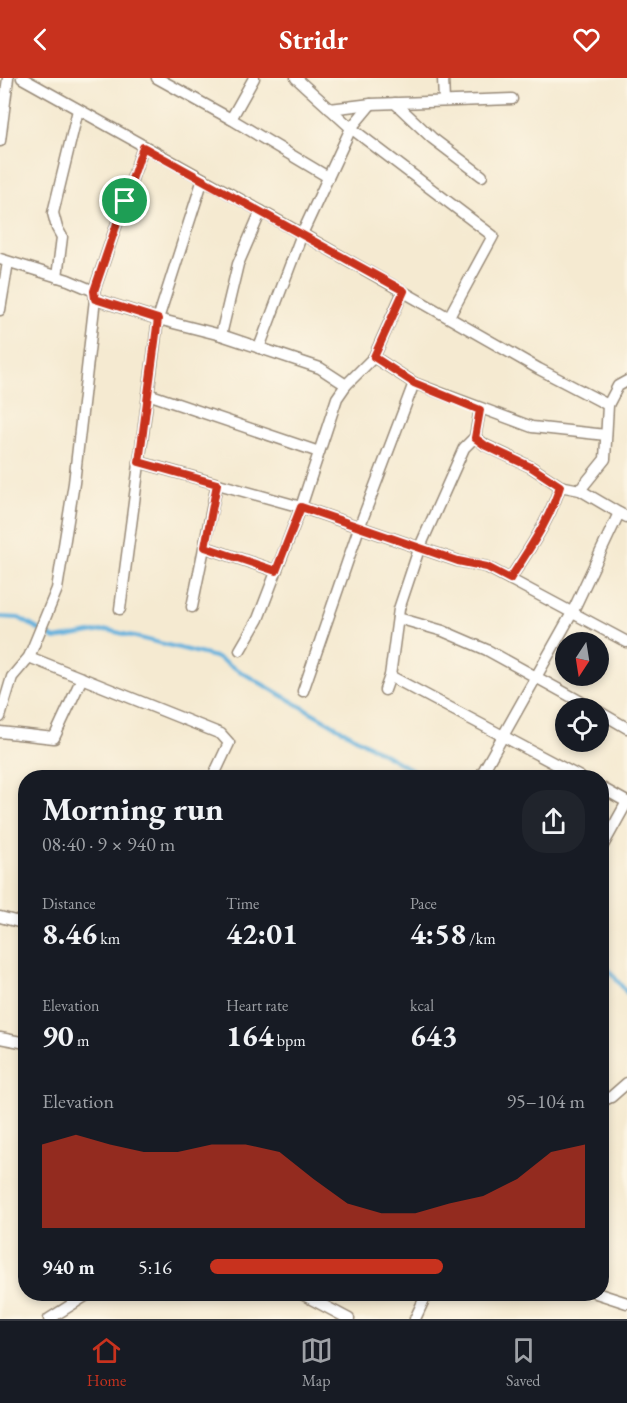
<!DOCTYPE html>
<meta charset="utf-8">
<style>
:root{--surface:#171b24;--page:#20242c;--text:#f1f3f6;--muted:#9ea1a6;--line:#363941;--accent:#c8321e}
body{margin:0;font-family:"EB Garamond",serif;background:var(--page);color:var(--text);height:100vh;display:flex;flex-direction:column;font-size:22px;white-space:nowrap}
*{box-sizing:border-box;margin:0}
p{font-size:20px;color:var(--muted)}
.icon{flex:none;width:33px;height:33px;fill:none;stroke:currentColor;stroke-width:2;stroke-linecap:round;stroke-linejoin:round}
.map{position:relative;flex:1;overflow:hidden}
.panel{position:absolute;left:18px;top:692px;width:591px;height:531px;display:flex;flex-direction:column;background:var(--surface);border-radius:24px;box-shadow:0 3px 9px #0003}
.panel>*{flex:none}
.needle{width:39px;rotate:192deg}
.fabs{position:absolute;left:555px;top:554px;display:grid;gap:12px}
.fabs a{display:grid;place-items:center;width:54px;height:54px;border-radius:50%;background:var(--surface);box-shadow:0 3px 9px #0003;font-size:30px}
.pin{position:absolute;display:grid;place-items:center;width:51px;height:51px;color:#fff;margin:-26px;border:3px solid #fff;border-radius:50%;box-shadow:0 2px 6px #0007}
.round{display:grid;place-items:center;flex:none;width:63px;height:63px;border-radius:24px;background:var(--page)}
.overview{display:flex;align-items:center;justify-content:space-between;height:102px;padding:0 24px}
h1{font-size:33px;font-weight:700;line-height:45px}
.stats{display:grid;grid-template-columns:repeat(3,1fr);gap:9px;height:102px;padding:6px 24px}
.stats div{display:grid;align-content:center}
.stats b{font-size:30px;font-weight:700}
.stats small{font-size:16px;font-weight:400}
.stats p{font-size:16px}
.chart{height:168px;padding:12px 24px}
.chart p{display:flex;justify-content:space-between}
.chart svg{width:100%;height:108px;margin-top:6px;fill:var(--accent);opacity:.7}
ul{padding:0 24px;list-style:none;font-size:20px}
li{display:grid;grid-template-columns:96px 72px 1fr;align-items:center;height:45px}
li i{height:15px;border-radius:8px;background:var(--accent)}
header{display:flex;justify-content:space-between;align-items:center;height:78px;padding:0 24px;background:var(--accent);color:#fff;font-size:27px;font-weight:700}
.tab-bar{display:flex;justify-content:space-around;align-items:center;height:84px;border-top:2px solid var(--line);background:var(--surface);font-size:16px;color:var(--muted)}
.tab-bar a{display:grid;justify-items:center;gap:3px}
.tab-bar .selected{color:var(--accent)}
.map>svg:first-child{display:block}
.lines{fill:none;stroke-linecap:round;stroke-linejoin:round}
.stream{stroke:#63b1dd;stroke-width:4}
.minor-casing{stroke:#988a78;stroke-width:13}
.minor{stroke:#fff;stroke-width:10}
.route-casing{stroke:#fff;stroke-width:12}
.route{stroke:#c8321e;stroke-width:8}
</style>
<header><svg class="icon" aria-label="back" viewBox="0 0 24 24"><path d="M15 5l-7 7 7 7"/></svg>Stridr<svg class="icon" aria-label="heart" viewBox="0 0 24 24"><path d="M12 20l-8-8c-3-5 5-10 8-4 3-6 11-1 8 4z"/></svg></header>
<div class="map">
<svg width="627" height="1241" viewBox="0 0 627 1241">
<rect width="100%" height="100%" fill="#fcf5e5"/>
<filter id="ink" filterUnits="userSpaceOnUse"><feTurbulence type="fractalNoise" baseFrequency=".0167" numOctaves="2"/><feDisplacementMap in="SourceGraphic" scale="12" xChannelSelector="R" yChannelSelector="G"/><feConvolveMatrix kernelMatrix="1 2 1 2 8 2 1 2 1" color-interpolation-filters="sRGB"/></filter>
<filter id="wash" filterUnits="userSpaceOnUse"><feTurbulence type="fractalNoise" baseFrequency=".008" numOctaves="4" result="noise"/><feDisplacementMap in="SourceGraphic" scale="24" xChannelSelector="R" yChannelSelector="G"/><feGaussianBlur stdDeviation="1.35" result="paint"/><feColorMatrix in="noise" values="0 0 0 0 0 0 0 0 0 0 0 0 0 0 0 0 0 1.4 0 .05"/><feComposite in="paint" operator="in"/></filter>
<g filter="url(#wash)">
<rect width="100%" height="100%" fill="#f5ead1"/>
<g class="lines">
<!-- stream -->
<g class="stream">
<path d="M0,539L19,540L55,561L108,552L215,579L424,699"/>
<path d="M602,883L627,915"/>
</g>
</g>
</g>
<g filter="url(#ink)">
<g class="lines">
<defs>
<g id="minor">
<path d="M22,0L302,156L539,291L608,327"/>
<path d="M157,0L231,41L328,99"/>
<path d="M443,0L444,23"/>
<path d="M395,25L432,60L482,98"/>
<path d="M371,26L351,50L493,158L449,239"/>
<path d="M330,31L371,26L512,21"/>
<path d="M231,41L254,0"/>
<path d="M0,63L8,0"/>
<path d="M0,181L68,202L94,213L95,221L158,241L221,257L320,290L346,307"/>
<path d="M57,199L62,159L57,150L53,135L78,32"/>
<path d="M94,213L143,69"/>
<path d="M0,232L8,184"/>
<path d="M221,257L238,186L261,133"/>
<path d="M259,270L302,156L351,50L296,0"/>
<path d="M374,279L414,305L532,349L606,357"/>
<path d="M148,316L319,374"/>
<path d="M475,359L485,367L531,389L560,408"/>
<path d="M139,384L301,429L458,483L487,489L627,564"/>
<path d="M580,412L605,381L608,327L618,308L627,303"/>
<path d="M205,469L276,493"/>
<path d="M510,501C529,471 550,442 560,408L580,412L619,435"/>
<path d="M192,529L217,406"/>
<path d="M120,531L158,241L203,101"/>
<path d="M398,540L443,553L487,572L592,630"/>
<path d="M240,572L258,541L301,429L337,320L346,307L374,279L403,214"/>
<path d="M29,579L221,656L229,665L213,699"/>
<path d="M390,598L580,699"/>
<path d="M385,612L390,598L399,531L419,471L464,370L475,359L480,331"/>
<path d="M303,613L359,450L414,305"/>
<path d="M598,633L627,650"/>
<path d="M0,639L12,599L29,579L57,511L74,405L95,221"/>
<path d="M0,654L54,660L82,600"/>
<path d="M480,699L572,535L619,435L627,439"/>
<path d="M602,710L627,724"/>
<path d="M602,769L627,724"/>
<path d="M0,839L26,846"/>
<path d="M0,960L26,965"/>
<path d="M602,1023L611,1019L627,1005"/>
<path d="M300,1215L349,1241"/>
<path d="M596,1215L627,1225"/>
<path d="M49,1241L90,1215"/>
<path d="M415,1241L427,1215"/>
</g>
</defs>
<!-- minor casing -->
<use href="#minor" class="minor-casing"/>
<!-- minor -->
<use href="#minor" class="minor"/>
</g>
</g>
<g class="lines" filter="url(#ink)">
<defs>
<path id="route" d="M143,69L404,213L374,279L414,305L480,332L475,360L486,368L531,389L560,408C550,442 529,471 510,501L487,489L458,483L301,429L276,493L205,469L217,406L139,384L158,241L95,221L94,213Z"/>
</defs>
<!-- route casing -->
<use href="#route" class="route-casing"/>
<!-- route -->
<use href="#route" class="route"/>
</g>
</svg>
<div class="fabs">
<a><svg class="needle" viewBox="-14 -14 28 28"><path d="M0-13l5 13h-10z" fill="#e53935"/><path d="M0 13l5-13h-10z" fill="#9ea1a6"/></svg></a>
<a><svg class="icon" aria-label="locate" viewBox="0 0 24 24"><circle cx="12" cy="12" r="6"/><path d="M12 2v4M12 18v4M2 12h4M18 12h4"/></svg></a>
</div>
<div class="pin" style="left:125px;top:123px;background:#1e9e55"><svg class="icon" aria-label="arrive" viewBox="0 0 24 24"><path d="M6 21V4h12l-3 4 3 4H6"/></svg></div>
<section class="panel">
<div class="overview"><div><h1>Morning run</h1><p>08:40 · 9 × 940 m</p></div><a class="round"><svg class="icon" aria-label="share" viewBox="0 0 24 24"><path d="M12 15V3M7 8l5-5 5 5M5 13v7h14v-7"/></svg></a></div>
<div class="stats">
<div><p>Distance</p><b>8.46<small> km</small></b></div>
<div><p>Time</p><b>42:01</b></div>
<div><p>Pace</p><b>4:58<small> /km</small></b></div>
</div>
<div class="stats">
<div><p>Elevation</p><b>90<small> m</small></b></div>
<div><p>Heart rate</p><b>164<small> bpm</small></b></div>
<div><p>kcal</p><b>643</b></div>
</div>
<div class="chart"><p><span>Elevation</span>95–104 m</p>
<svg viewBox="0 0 160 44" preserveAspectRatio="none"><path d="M0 44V10L10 6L20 10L30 13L40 13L50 10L60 10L70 13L80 24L90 34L100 38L110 38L120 34L130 31L140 24L150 13L160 10V44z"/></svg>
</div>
<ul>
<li><b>940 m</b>5:16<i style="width:62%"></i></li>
</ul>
</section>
</div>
<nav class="tab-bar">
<a class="selected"><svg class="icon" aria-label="home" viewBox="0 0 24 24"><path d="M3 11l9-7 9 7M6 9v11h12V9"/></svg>Home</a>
<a><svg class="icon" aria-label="map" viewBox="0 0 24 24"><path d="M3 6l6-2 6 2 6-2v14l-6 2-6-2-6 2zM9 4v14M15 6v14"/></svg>Map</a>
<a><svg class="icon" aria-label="saved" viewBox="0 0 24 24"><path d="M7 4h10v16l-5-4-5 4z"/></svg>Saved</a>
</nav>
